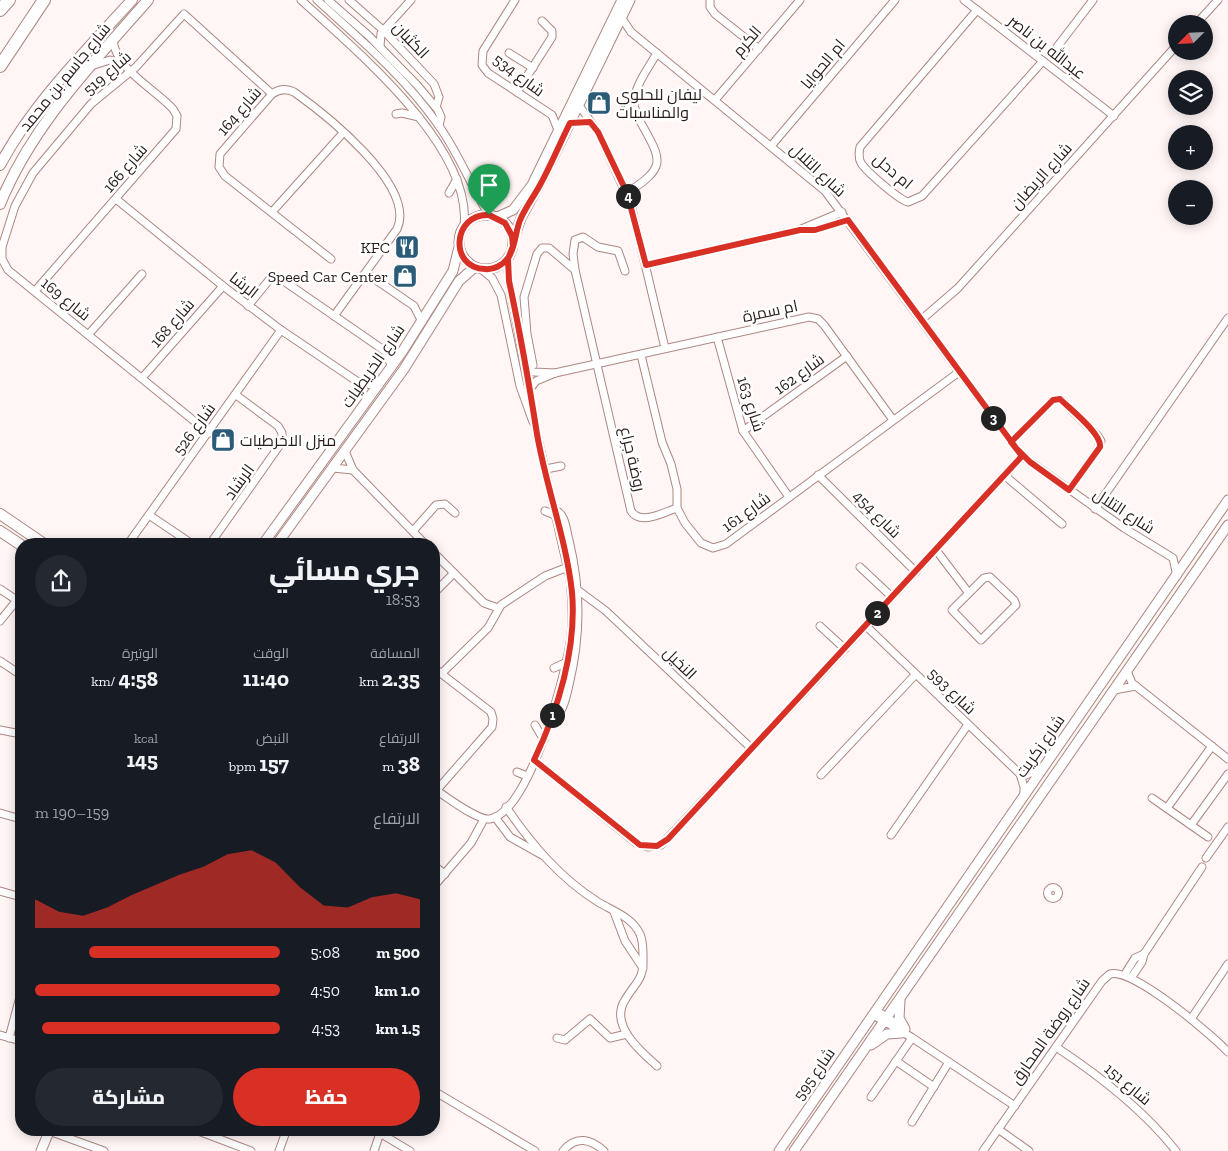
<!DOCTYPE html>
<html lang="ar">
<meta charset="utf-8">
<style>
:root{--surface:#171b24;--page:#242831;--text:#f1f3f6;--muted:#9ea1a6;--accent:#d93025}
body{margin:0;font-family:"Zilla Slab",Cairo,serif;background:var(--page);color:var(--text);direction:rtl;height:100vh;display:flex;flex-direction:column;font-size:19px;white-space:nowrap}
*{box-sizing:border-box;margin:0}
p{font-size:16px;color:var(--muted)}
.icon{flex:none;width:28px;height:28px;fill:none;stroke:currentColor;stroke-width:2;stroke-linecap:round;stroke-linejoin:round}
.map{position:relative;flex:1;overflow:hidden;direction:ltr}
.side{position:absolute;left:15px;top:538px;width:425px;height:598px;display:flex;flex-direction:column;background:var(--surface);border-radius:20px;box-shadow:0 2px 12px #0003;direction:rtl}
.side>*{flex:none}
.needle{width:32px;rotate:246deg}
.tools{position:absolute;left:1168px;top:15px;display:grid;gap:10px}
.tools a{display:grid;place-items:center;width:45px;height:45px;border-radius:50%;background:var(--surface);box-shadow:0 2px 12px #0003;font-size:25px}
.pin{position:absolute;display:grid;place-items:center;width:42px;height:42px;color:#fff;margin:-51px -21px;border-radius:50% 50% 50% 0;rotate:-45deg;box-shadow:0 0 5px #0007}
.pin .icon{rotate:45deg}
.km{position:absolute;width:25px;height:25px;margin:-12px;border-radius:50%;background:#222;color:#fff;font-size:14px;line-height:25px;text-align:center}
.round{display:grid;place-items:center;flex:none;width:52px;height:52px;border-radius:26px;background:var(--page)}
.summary{display:flex;align-items:center;justify-content:space-between;height:85px;padding:0 20px}
h1{font-size:28px;font-weight:800;line-height:38px}
.stats{display:grid;grid-template-columns:repeat(3,1fr);gap:8px;height:85px;padding:5px 20px}
.stats div{display:grid;align-content:center}
.stats b{font-size:21px;font-weight:800}
.stats small{font-size:14px;font-weight:400}
.stats p{font-size:14px}
.chart{height:140px;padding:10px 20px}
.chart p{display:flex;justify-content:space-between}
.chart svg{width:100%;height:90px;margin-top:5px;fill:var(--accent);opacity:.7}
.button{display:flex;gap:10px;margin-top:auto;padding:10px 20px}
.button a{flex:1;height:58px;border-radius:30px;background:var(--accent);color:#fff;font-size:20px;font-weight:800;line-height:58px;text-align:center}
.button a+a{background:var(--page);color:var(--text)}
ul{padding:0 20px;list-style:none;font-size:16px}
li{display:grid;grid-template-columns:80px 60px 1fr;align-items:center;height:38px}
li i{height:12px;border-radius:6px;background:var(--accent)}
.map>svg:first-child{display:block}
.lines{fill:none;stroke-linecap:round;stroke-linejoin:round}
.minor-casing{stroke:#ad8782;stroke-width:9}
.tertiary-casing{stroke:#ad8782;stroke-width:11}
.secondary-casing{stroke:#ad8782;stroke-width:12}
.motorway-casing{stroke:#ad8782;stroke-width:14}
.minor{stroke:#fff;stroke-width:7}
.tertiary{stroke:#fff;stroke-width:9}
.secondary{stroke:#fff;stroke-width:10}
.motorway{stroke:#fff;stroke-width:12}
.route-casing{stroke:#fff;stroke-width:10}
.route{stroke:#d93025;stroke-width:6}
.labels{text-anchor:middle;dominant-baseline:central;stroke-width:5;stroke-linejoin:round;paint-order:stroke}
.street-label{font-size:16px;fill:#2a1c1a;stroke:#fff}
.poi-label{font-size:16px;fill:#2a1c1a;stroke:#fff;text-anchor:start}
</style>
<div class="map">
<svg width="1228" height="1151" viewBox="0 0 1228 1151">
<rect width="100%" height="100%" fill="#fff6f5"/>
<g class="lines">
<defs>
<g id="minor">
<path d="M301,0C354,49 473,146 464,226"/>
<path d="M317,0C360,39 405,77 439,126C459,154 471,186 489,215"/>
<path d="M328,0L369,36L417,85L438,110L441,117L439,126"/>
<path d="M349,0L383,30L434,84L439,97L436,107"/>
<path d="M515,0L483,51L482,65L488,73L552,115L558,130"/>
<path d="M710,0V7L715,14L759,49"/>
<path d="M964,0L1114,116"/>
<path d="M977,10L860,147C859,152 858,158 861,163C867,172 898,199 908,202L922,196L1043,61"/>
<path d="M621,17L631,32L825,191L1022,456L1124,528L1173,558L1177,576"/>
<path d="M1196,24L1218,0"/>
<path d="M380,47L381,33L411,0"/>
<path d="M1057,47L1093,0"/>
<path d="M509,53L533,68"/>
<path d="M91,66L110,60L123,64"/>
<path d="M517,92L552,37V31L542,21"/>
<path d="M715,100L800,0"/>
<path d="M578,104L598,132L631,205L665,348"/>
<path d="M396,114L402,113L419,117"/>
<path d="M771,146L895,0"/>
<path d="M449,193L457,179"/>
<path d="M627,193C666,167 663,162 641,123C637,116 634,109 634,102C635,85 649,67 657,53"/>
<path d="M116,199L223,286L281,330L361,384L379,385"/>
<path d="M272,212L343,133"/>
<path d="M800,230H815L848,220"/>
<path d="M331,259L225,176L219,167L220,154L272,94C279,89 286,88 294,92C325,114 417,186 397,229L334,316"/>
<path d="M646,265L799,230L842,212"/>
<path d="M481,269L492,278L501,295L520,386L533,422"/>
<path d="M625,271L618,251L598,247L583,237L575,240L573,254L575,270L631,511C641,526 664,512 677,508"/>
<path d="M366,273L414,306L422,322"/>
<path d="M35,291L176,129L177,116L173,109C154,88 116,70 113,40"/>
<path d="M248,306L269,280L278,277L385,351L392,367"/>
<path d="M921,320L958,288L1176,46"/>
<path d="M88,335L142,274"/>
<path d="M717,337L743,431L789,497"/>
<path d="M641,355L662,442L671,464L677,489V508L685,523L701,543L713,548L726,544L959,372"/>
<path d="M533,365L527,334L524,297L537,254L542,248H549L575,270"/>
<path d="M526,369L534,372L555,373"/>
<path d="M142,378L223,286"/>
<path d="M530,389L536,381L555,373L809,317L818,319L824,325L893,420"/>
<path d="M743,431L847,356"/>
<path d="M209,433L8,270L2,259V247L15,206L33,173L91,104L136,67L184,14L272,94"/>
<path d="M1011,442L1053,400L1060,399L1098,436L1101,441L1098,449L1069,490"/>
<path d="M345,451L353,470L425,544"/>
<path d="M333,468L353,470"/>
<path d="M546,469L561,466"/>
<path d="M818,475L916,572"/>
<path d="M1004,475L1062,524"/>
<path d="M1095,509L1228,318"/>
<path d="M545,511L557,516"/>
<path d="M149,515L192,544"/>
<path d="M413,531L436,505L445,504L455,513"/>
<path d="M128,544L281,330"/>
<path d="M210,544L282,442V433L278,426L236,395"/>
<path d="M936,550L968,592"/>
<path d="M434,553L484,603L498,608"/>
<path d="M860,567L892,597"/>
<path d="M990,577L1014,600L1016,605L981,640L952,610L984,578Z"/>
<path d="M0,589L21,603"/>
<path d="M579,591L606,611L751,748"/>
<path d="M434,593L454,573"/>
<path d="M0,621L17,600"/>
<path d="M820,626L845,649"/>
<path d="M866,626L1020,774L1024,787V795"/>
<path d="M0,661L21,675"/>
<path d="M434,668L491,712L493,719L492,727L436,791"/>
<path d="M554,668L567,662"/>
<path d="M1127,671L1132,683L1228,759"/>
<path d="M442,673L488,628L501,605L545,576L568,567"/>
<path d="M1114,690L1136,686"/>
<path d="M550,722C563,715 566,698 569,685C581,635 581,590 569,540C566,530 566,514 555,510"/>
<path d="M535,725L544,740"/>
<path d="M0,730L21,734"/>
<path d="M534,760L636,843L648,847L661,845L814,682L1022,456"/>
<path d="M517,772L527,776"/>
<path d="M1020,774L1026,775L1042,768"/>
<path d="M821,775L915,675"/>
<path d="M434,789C446,796 477,821 490,819C530,812 567,671 571,636C573,617 572,598 570,579L537,434L509,281L507,259"/>
<path d="M1152,798L1208,837"/>
<path d="M506,807C532,845 560,878 598,902C613,911 632,917 640,934C643,941 643,949 643,956C644,981 636,981 625,1000C609,1025 641,1052 657,1066"/>
<path d="M1167,808L1212,746"/>
<path d="M0,813L21,819"/>
<path d="M495,817L510,837L542,855"/>
<path d="M1191,825L1228,774"/>
<path d="M891,835L967,726"/>
<path d="M1206,858L1228,827"/>
<path d="M434,866L445,874"/>
<path d="M434,886L471,843L484,819"/>
<circle cx="1053" cy="893" r="5.5"/>
<path d="M0,891L21,897"/>
<path d="M614,912L625,941L643,968"/>
<path d="M1125,974L1135,958L1144,954"/>
<path d="M1131,978L1142,962L1144,954L1202,867"/>
<path d="M876,1010L904,1029"/>
<path d="M873,1015L911,1037L1015,1106"/>
<path d="M1191,1019L1228,964"/>
<path d="M0,1035L21,1041"/>
<path d="M9,1038L21,993"/>
<path d="M557,1038L565,1040L590,1019L610,1038L627,1034"/>
<path d="M1056,1047C1100,1076 1143,1109 1176,1151"/>
<path d="M896,1061L934,1087"/>
<path d="M434,1091L535,1151"/>
<path d="M871,1097L912,1038"/>
<path d="M912,1122L949,1062"/>
<path d="M193,1129L251,1151"/>
<path d="M373,1129L410,1151"/>
<path d="M998,1129L1029,1151"/>
<path d="M49,1131L104,1151"/>
<path d="M279,1151L287,1129"/>
<path d="M374,1151L380,1133"/>
<path d="M563,1151C576,1135 591,1139 604,1151"/>
<path d="M983,1151L1102,981L1110,974C1132,967 1211,1034 1228,1052"/>
</g>
<g id="tertiary">
<circle cx="486" cy="242" r="27"/>
<path d="M497,217L513,210L532,185L622,0"/>
<path d="M513,241L521,218L544,176L630,0"/>
<path d="M263,544L402,352L453,271L459,247"/>
<path d="M277,544L404,369L459,281L475,267"/>
<path d="M900,1001L899,1018L905,1029"/>
<path d="M871,1045L887,1034L902,1033"/>
<path d="M41,1151L50,1129"/>
<path d="M779,1151L1228,500"/>
<path d="M794,1151L1228,525"/>
</g>
<g id="secondary">
<path d="M0,165C33,103 85,52 132,0"/>
<path d="M0,204C32,125 93,63 148,0"/>
<path d="M0,514L44,544"/>
<path d="M0,531L21,545"/>
</g>
<g id="motorway">
<path d="M0,10L9,0"/>
<path d="M0,66L44,0"/>
</g>
</defs>
<!-- minor casing -->
<use href="#minor" class="minor-casing"/>
<!-- tertiary casing -->
<use href="#tertiary" class="tertiary-casing"/>
<!-- secondary casing -->
<use href="#secondary" class="secondary-casing"/>
<!-- motorway casing -->
<use href="#motorway" class="motorway-casing"/>
<!-- minor -->
<use href="#minor" class="minor"/>
<!-- tertiary -->
<use href="#tertiary" class="tertiary"/>
<!-- secondary -->
<use href="#secondary" class="secondary"/>
<!-- motorway -->
<use href="#motorway" class="motorway"/>
</g>
<g class="lines">
<defs>
<path id="route" d="M489,215L505,223L512,236L513,246L508,259L509,281C520,332 529,383 537,434C546,487 566,538 572,592C577,649 558,710 534,760L640,845L657,846L668,839L1022,456L1011,442L1053,400L1060,399C1070,409 1102,434 1100,447L1069,490L1030,462L1016,448L848,220L815,230H800L646,265L627,193L598,132L590,122L570,123C560,143 551,165 540,185C534,196 526,207 521,218C515,230 516,247 508,258C503,265 494,270 485,269C448,268 453,213 489,215"/>
</defs>
<!-- route casing -->
<use href="#route" class="route-casing"/>
<!-- route -->
<use href="#route" class="route"/>
</g>
<!-- icons -->
<defs>
<symbol id="shop-square" viewBox="-11 -11 22 22"><rect x="-9" y="-9" width="18" height="18" rx="4" fill="#2a5c79" stroke="#fff"/><path d="M-5-2.5h2.3a2.7 3.5 0 0 1 5.4 0H5L5.5 6h-11ZM-1.5-2.5h3a1.5 2.3 0 0 0-3 0Z" fill="#fff"/></symbol>
<symbol id="restaurant-square" viewBox="-11 -11 22 22"><rect x="-9" y="-9" width="18" height="18" rx="4" fill="#2a5c79" stroke="#fff"/><path d="M-5-6h1v4h1v-4h1v4h1v-4h1v5L-1.5 .5V6h-2V.5L-5-1ZM5-6V6H3V1.5H1.5Q1.5-4 5-6Z" fill="#fff"/></symbol>
</defs>
<g fill-rule="evenodd">
<use href="#shop-square" x="585" y="89" width="28" height="28"/>
<use href="#restaurant-square" x="393" y="233" width="28" height="28"/>
<use href="#shop-square" x="391" y="262" width="28" height="28"/>
<use href="#shop-square" x="209" y="426" width="28" height="28"/>
</g>
<g class="labels">
<!-- street labels -->
<g class="street-label">
<text transform="translate(411 40) rotate(46)">الكثبان</text>
<text transform="translate(747 41) rotate(-49)">الكرم</text>
<text transform="translate(1047 47) rotate(38)">عبدالله بن ناصر</text>
<text transform="translate(823 64) rotate(-50)">ام الحوايا</text>
<text transform="translate(107 73) rotate(-41)">شارع 519</text>
<text transform="translate(519 75) rotate(37)">شارع 534</text>
<text transform="translate(65 77) rotate(-51)">شارع جاسم بن محمد</text>
<text transform="translate(239 111) rotate(-49)">شارع 164</text>
<text transform="translate(125 168) rotate(-49)">شارع 166</text>
<text transform="translate(818 170) rotate(43)">شارع التلال</text>
<text transform="translate(893 171) rotate(40)">ام دحل</text>
<text transform="translate(1041 176) rotate(-48)">شارع الريضان</text>
<text transform="translate(244 285) rotate(38)">الرشا</text>
<text transform="translate(66 299) rotate(39)">شارع 169</text>
<text transform="translate(770 311) rotate(-12)">ام سمرة</text>
<text transform="translate(172 323) rotate(-49)">شارع 168</text>
<text transform="translate(373 366) rotate(-55)">شارع الخريطيات</text>
<text transform="translate(799 374) rotate(-36)">شارع 162</text>
<text transform="translate(751 404) rotate(72)">شارع 163</text>
<text transform="translate(194 429) rotate(-54)">شارع 526</text>
<text transform="translate(633 459) rotate(77)">روضة جراع</text>
<text transform="translate(239 482) rotate(-54)">الرشاد</text>
<text transform="translate(1124 511) rotate(33)">شارع التلال</text>
<text transform="translate(746 512) rotate(-36)">شارع 161</text>
<text transform="translate(877 514) rotate(45)">شارع 454</text>
<text transform="translate(680 663) rotate(44)">النخيل</text>
<text transform="translate(952 691) rotate(44)">شارع 593</text>
<text transform="translate(1040 746) rotate(-55)">شارع زكريت</text>
<text transform="translate(1050 1031) rotate(-55)">شارع روضة المحارق</text>
<text transform="translate(814 1074) rotate(-55)">شارع 595</text>
<text transform="translate(1128 1084) rotate(40)">شارع 151</text>
</g>
<!-- poi labels -->
<g class="poi-label">
<text x="616" y="94">ليفان للحلوي<tspan x="616" dy="18">والمناسبات</tspan></text>
<text x="390" y="247" text-anchor="end">KFC</text>
<text x="388" y="276" text-anchor="end">Speed Car Center</text>
<text x="240" y="440">منزل الاخرطيات</text>
</g>
</g>
</svg>
<div class="tools">
<a><svg class="needle" viewBox="-14 -14 28 28"><path d="M0-13l5 13h-10z" fill="#e53935"/><path d="M0 13l5-13h-10z" fill="#9ea1a6"/></svg></a>
<a><svg class="icon" aria-label="layers" viewBox="0 0 24 24"><path d="M12 4l9 5-9 5-9-5zM3 14l9 5 9-5"/></svg></a>
<a>+</a>
<a>−</a>
</div>
<div class="pin" style="left:489px;top:215px;background:#1e9e55"><svg class="icon" aria-label="arrive" viewBox="0 0 24 24"><path d="M6 21V4h12l-3 4 3 4H6"/></svg></div>
<b class="km" style="left:552px;top:715px">1</b>
<b class="km" style="left:877px;top:613px">2</b>
<b class="km" style="left:993px;top:418px">3</b>
<b class="km" style="left:628px;top:196px">4</b>
<section class="side">
<div class="summary"><div><h1>جري مسائي</h1><p>18:53</p></div><a class="round"><svg class="icon" aria-label="share" viewBox="0 0 24 24"><path d="M12 15V3M7 8l5-5 5 5M5 13v7h14v-7"/></svg></a></div>
<div class="stats">
<div><p>المسافة</p><b>2.35<small> km</small></b></div>
<div><p>الوقت</p><b>11:40</b></div>
<div><p>الوتيرة</p><b>4:58<small> /km</small></b></div>
</div>
<div class="stats">
<div><p>الارتفاع</p><b>38<small> m</small></b></div>
<div><p>النبض</p><b>157<small> bpm</small></b></div>
<div><p>kcal</p><b>145</b></div>
</div>
<div class="chart"><p><span>الارتفاع</span>159–190 m</p>
<svg viewBox="0 0 160 44" preserveAspectRatio="none"><path d="M0 44V30L10 36L20 38L30 34L40 28L50 23L60 18L70 14L80 8L90 6L100 12L110 24L120 33L130 34L140 29L150 27L160 30V44z"/></svg>
</div>
<ul>
<li><b>500 m</b>5:08<i style="width:78%"></i></li>
<li><b>1.0 km</b>4:50<i style="width:100%"></i></li>
<li><b>1.5 km</b>4:53<i style="width:97%"></i></li>
</ul>
<div class="button"><a>حفظ</a><a>مشاركة</a></div>
</section>
</div>
